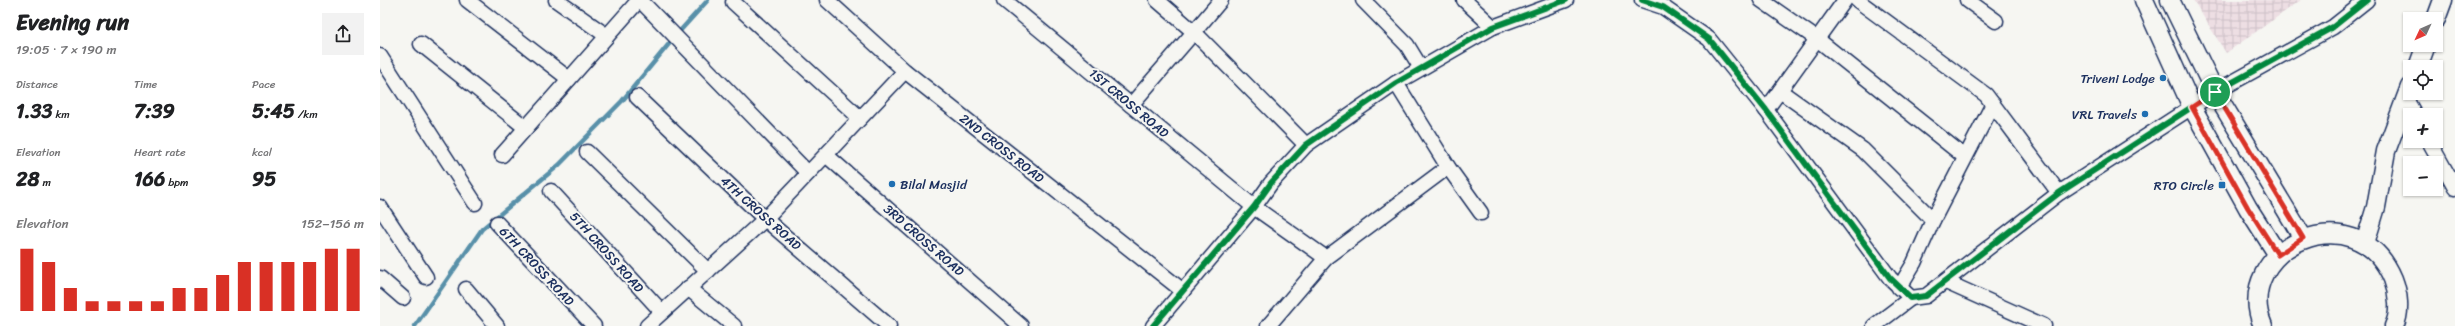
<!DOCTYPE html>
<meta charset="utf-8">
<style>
:root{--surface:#fff;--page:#f2f2f2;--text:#202124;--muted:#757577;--accent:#d93025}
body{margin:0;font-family:Sriracha,sans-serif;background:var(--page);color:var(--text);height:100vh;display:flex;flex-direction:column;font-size:15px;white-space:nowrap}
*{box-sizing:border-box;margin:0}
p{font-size:13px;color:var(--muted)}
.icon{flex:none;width:22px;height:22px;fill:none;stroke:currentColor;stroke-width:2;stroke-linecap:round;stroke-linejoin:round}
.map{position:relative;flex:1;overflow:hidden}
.drawer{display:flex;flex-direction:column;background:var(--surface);width:380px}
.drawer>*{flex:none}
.needle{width:26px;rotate:226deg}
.buttons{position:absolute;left:2023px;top:12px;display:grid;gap:8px}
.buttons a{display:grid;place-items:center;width:40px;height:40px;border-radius:0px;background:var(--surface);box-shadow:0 1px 3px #0004;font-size:20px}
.pin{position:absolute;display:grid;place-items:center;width:34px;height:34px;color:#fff;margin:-17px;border:2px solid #fff;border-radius:50%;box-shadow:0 1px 4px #0007}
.round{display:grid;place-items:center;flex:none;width:42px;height:42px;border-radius:0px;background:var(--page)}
.head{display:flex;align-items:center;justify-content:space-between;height:68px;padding:0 16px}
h1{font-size:22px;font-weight:800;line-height:30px}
.stats{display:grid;grid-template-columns:repeat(3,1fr);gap:6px;height:68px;padding:4px 16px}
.stats div{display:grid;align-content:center}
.stats b{font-size:20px;font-weight:800}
.stats small{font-size:11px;font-weight:400}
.stats p{font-size:11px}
.chart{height:112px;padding:8px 16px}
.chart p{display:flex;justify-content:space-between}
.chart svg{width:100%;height:72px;margin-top:4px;stroke:var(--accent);stroke-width:6}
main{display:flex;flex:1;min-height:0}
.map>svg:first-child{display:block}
.industrial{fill:url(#industrial-grid)}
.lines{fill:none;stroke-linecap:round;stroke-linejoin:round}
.stream{stroke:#5890a9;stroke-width:4.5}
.minor-casing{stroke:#1b2f5e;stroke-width:17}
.major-casing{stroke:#1b2f5e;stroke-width:21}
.minor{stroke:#f6f6f2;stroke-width:14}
.major{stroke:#f6f6f2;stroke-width:18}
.cycleway-casing{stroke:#f6f6f2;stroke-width:8}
.cycleway{stroke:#00873e;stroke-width:6}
.route-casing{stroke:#fff;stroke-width:8}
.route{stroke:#d93025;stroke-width:5}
.poi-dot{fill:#1f6fb2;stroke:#f6f6f2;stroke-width:1.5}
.labels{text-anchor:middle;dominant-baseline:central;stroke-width:4;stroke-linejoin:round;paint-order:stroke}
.poi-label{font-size:13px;fill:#1b2f5e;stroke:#f6f6f2;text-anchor:end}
.street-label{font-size:13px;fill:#1b2f5e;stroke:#f6f6f2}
</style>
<main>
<section class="drawer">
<div class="head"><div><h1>Evening run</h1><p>19:05 · 7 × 190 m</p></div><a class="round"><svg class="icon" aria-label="share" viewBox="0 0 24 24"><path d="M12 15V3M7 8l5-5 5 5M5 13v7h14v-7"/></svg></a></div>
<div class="stats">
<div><p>Distance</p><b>1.33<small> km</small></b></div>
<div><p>Time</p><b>7:39</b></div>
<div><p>Pace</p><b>5:45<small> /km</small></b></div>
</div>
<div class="stats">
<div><p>Elevation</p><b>28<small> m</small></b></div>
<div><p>Heart rate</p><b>166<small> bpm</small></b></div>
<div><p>kcal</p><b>95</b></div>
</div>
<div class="chart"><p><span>Elevation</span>152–156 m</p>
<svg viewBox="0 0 160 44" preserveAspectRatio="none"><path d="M5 44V6M15 44V14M25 44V30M35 44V38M45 44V38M55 44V38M65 44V38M75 44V30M85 44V30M95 44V22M105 44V14M115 44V14M125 44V14M135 44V14M145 44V6M155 44V6"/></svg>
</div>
</section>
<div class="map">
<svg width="2075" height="326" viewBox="0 0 2075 326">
<defs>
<pattern id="industrial-grid" width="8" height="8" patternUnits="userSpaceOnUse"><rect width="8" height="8" fill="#eddee3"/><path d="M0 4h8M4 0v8" fill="none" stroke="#cbbfc5"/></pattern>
</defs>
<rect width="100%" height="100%" fill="#f6f6f2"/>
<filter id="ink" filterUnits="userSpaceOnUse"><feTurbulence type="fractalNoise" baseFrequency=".025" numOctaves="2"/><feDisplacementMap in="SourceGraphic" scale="8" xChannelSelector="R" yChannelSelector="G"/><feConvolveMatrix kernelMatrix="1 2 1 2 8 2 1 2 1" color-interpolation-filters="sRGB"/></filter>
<g filter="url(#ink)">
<!-- industrial -->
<path class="industrial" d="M1813,0H1921L1846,53Z"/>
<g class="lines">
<!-- stream -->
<g class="stream">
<path d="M299,32L328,0"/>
<path d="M35,326L102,229L179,165L242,101L293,39"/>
</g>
<defs>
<g id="minor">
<path d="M87,0L189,79"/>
<path d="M176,0L227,36"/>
<path d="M260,0L428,173"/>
<path d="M447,0L525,71L803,291"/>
<path d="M624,0L874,207L946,258"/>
<path d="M777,0L814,32L841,0"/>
<path d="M983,0L1027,45L1041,68"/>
<path d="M1084,0L1113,27"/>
<path d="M1262,0L1283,7L1329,39L1386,110L1510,278L1531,298L1546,296L1679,193L1835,92L1953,27L1987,0"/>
<path d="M1381,0L1437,39L1585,157"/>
<path d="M1477,0L1606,95L1679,193"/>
<path d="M1587,0L1616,21"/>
<path d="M353,2L480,118"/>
<path d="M41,44L146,128"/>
<path d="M0,56L95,203"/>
<path d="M1016,83L1068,167L1101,213"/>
<path d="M1400,91L1483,150L1553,220"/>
<path d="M257,97L385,219L509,326"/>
<path d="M2026,99L2035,115"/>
<path d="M751,105L814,32L926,145"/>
<path d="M1386,110L1465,0"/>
<path d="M2049,141L2075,188"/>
<path d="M207,152L328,271"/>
<path d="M122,155L259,0"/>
<path d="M446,155L641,326"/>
<path d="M171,191L282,312"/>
<path d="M0,207L46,277"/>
<path d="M117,223L214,326"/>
<path d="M0,278L23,298"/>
<path d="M1566,282L1664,326"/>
<path d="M308,288L354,326"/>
<path d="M1519,288L1534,263L1553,220L1613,104"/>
<path d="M86,289L117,326"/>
<path d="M267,326L385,219L525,71"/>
<path d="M773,326L874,207L891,183L926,145L1016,83L1113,27L1186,0"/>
<path d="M888,326L946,258L1068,167"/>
<path d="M1494,326L1531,298"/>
</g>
<g id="major">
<path d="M1764,0L1812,107L1868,208L1898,255"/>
<path d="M1790,0L1835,92L1923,238"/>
<path d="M2056,19L2063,0"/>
<path d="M2038,67L2046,45"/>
<path d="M1985,243L1996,207L2006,151L2030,87"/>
<path d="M1883,326C1850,249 1976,190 2013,279C2018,292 2021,312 2014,326"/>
</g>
</defs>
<!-- minor casing -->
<use href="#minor" class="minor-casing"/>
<!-- major casing -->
<use href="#major" class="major-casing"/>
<!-- minor -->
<use href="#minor" class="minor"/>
<!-- major -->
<use href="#major" class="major"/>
<defs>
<g id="cycleway">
<path d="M1262,0L1283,7L1329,39L1386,110L1510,278L1531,298L1546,296L1679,193L1835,92L1953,27L1987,0"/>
<path d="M773,326L874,207L891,183L926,145L1016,83L1113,27L1186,0"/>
</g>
</defs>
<!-- cycleway casing -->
<use href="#cycleway" class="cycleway-casing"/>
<!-- cycleway -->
<use href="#cycleway" class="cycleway"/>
</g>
</g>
<g class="lines" filter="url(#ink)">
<defs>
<path id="route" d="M1835,92L1923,238L1898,255L1868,208L1812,107Z"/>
</defs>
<!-- route casing -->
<use href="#route" class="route-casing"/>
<!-- route -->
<use href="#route" class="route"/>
</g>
<!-- markers -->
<g class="poi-dot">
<circle cx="1783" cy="78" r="4"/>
<circle cx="1765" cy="114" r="4"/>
<circle cx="512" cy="184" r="4"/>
<rect x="1838" y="181" width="8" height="8" rx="2"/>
</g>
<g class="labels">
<!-- poi labels -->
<g class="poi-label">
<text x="1775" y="78">Triveni Lodge</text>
<text x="1757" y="114">VRL Travels</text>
<text x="520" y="184" text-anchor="start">Bilal Masjid</text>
<text x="1834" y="185">RTO Circle</text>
</g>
<!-- street labels -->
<g class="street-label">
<text transform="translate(749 103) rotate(40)">1ST CROSS ROAD</text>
<text transform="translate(622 148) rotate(38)">2ND CROSS ROAD</text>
<text transform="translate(381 213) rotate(42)">4TH CROSS ROAD</text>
<text transform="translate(544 240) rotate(41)">3RD CROSS ROAD</text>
<text transform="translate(227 252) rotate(48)">5TH CROSS ROAD</text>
<text transform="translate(157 266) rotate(47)">6TH CROSS ROAD</text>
</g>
</g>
</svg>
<div class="buttons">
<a><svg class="needle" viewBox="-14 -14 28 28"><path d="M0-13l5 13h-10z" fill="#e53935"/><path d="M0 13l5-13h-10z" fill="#757577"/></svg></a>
<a><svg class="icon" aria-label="locate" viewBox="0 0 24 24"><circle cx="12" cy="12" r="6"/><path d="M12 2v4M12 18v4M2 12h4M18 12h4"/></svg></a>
<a>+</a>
<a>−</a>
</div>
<div class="pin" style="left:1835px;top:92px;background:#1e9e55"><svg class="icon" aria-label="arrive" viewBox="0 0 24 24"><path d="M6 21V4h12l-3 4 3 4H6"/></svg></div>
</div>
</main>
